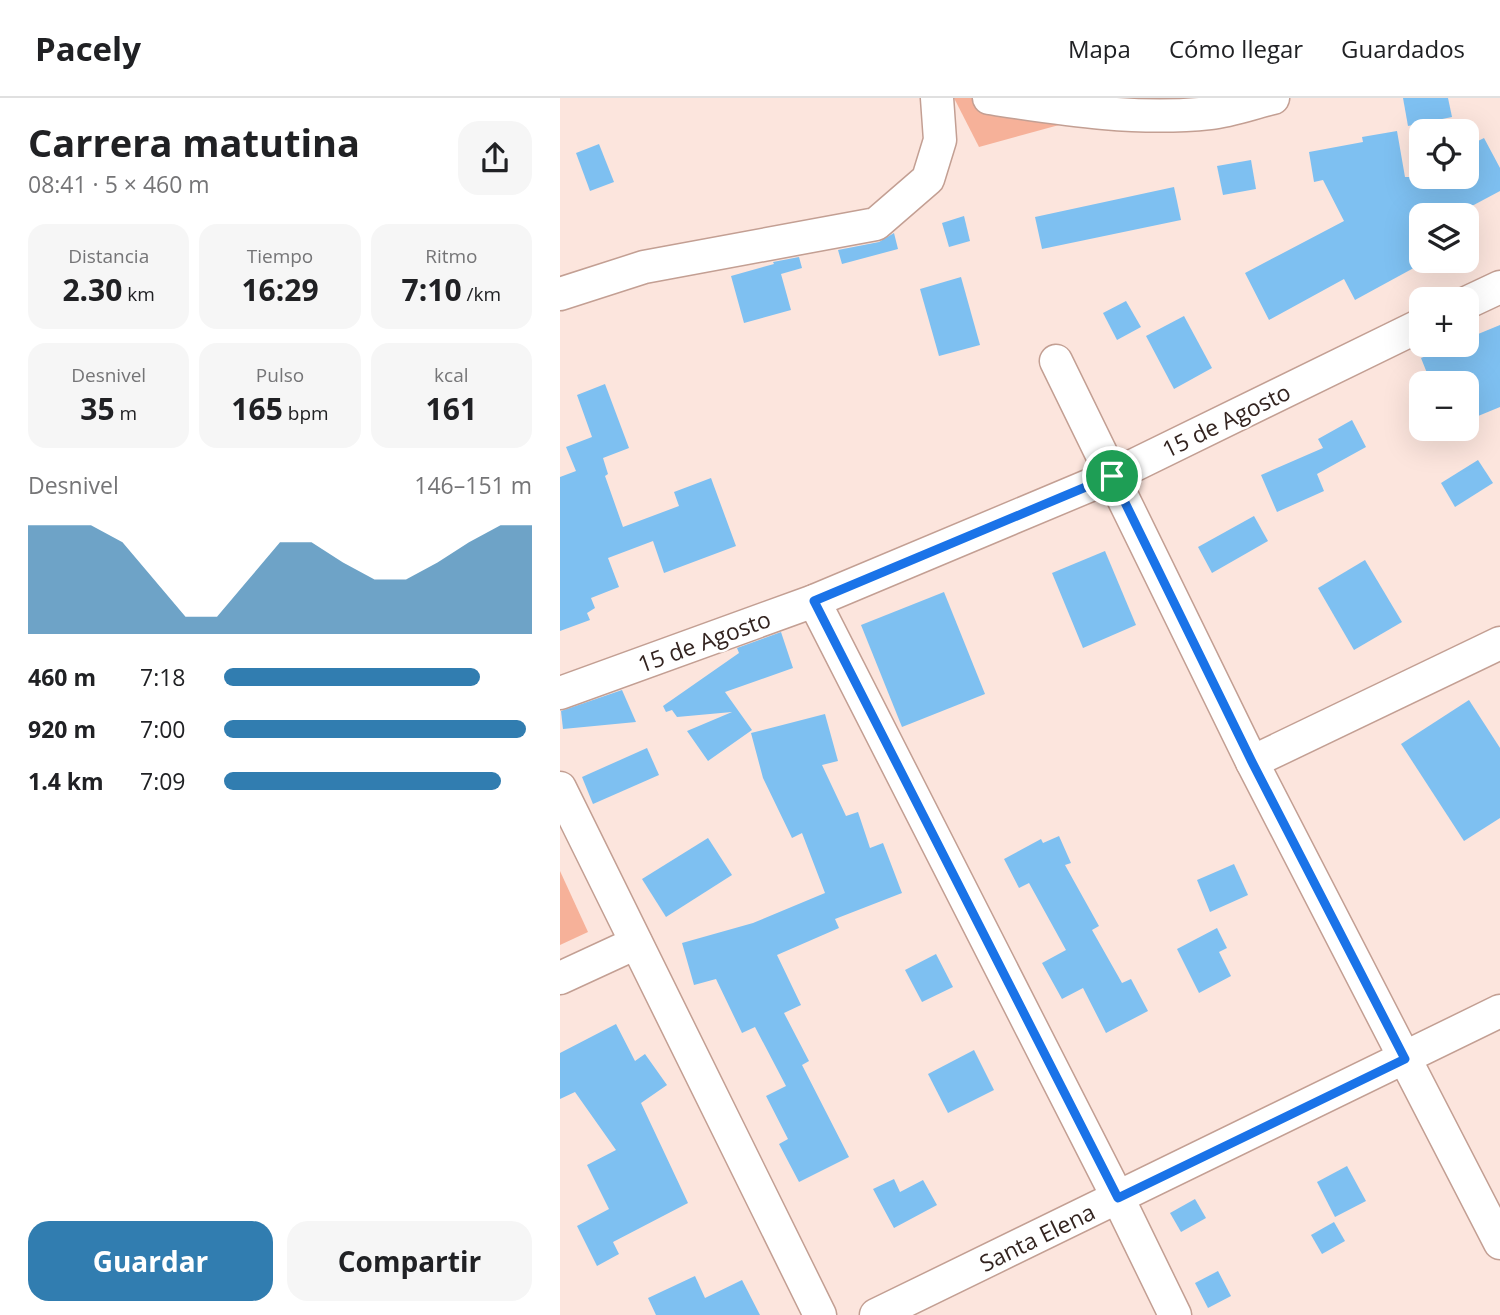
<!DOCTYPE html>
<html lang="es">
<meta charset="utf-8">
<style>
:root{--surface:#fff;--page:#f6f6f6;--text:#202124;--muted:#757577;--line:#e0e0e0;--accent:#317db0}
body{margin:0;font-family:"Open Sans",sans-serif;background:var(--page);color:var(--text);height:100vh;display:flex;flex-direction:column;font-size:26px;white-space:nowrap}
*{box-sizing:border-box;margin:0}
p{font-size:23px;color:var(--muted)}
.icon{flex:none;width:38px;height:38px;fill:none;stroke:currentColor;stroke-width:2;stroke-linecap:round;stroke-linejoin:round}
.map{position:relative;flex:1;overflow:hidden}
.panel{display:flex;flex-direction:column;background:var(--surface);width:560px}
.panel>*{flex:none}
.buttons{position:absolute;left:849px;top:21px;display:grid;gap:14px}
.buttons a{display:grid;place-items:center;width:70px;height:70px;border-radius:14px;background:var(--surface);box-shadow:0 7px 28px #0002;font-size:35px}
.pin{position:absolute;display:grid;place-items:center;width:60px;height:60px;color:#fff;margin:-30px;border:4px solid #fff;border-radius:50%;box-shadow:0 2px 7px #0007}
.round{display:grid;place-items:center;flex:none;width:74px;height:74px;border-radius:21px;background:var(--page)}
.overview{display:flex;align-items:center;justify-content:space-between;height:119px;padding:0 28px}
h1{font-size:38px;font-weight:700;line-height:52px}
.metrics{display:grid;grid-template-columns:repeat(3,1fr);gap:10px;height:119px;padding:7px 28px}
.metrics div{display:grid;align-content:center;border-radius:18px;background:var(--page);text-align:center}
.metrics b{font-size:30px;font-weight:700}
.metrics small{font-size:19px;font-weight:400}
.metrics p{font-size:19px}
.chart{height:196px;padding:14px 28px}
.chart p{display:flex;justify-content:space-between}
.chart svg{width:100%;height:126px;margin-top:7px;fill:var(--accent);opacity:.7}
.button{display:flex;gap:14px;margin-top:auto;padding:14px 28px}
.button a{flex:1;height:80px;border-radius:21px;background:var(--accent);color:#fff;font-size:28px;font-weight:700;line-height:80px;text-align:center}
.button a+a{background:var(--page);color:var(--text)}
ul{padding:0 28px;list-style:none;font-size:23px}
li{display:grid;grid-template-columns:112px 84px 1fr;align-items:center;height:52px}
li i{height:18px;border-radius:9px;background:var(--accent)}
header{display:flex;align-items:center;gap:42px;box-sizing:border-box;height:98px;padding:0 35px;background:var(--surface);border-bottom:2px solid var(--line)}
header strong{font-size:33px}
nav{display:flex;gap:38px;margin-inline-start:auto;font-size:24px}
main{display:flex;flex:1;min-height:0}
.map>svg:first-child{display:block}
.green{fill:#f6b199}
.building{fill:#7ec0f1}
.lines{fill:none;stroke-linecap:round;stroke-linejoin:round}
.minor-casing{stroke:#c39f93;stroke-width:35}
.minor{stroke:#fff;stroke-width:32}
.route-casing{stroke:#fff;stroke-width:14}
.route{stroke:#1a73e8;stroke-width:9}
.labels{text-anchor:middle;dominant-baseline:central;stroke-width:5;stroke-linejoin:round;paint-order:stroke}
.street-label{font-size:23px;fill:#332420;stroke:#fff}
</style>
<header>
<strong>Pacely</strong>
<nav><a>Mapa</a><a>Cómo llegar</a><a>Guardados</a></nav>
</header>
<main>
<section class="panel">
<div class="overview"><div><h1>Carrera matutina</h1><p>08:41 · 5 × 460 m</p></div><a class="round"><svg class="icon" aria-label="share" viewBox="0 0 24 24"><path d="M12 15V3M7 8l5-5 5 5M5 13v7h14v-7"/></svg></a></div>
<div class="metrics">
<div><p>Distancia</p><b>2.30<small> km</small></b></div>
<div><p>Tiempo</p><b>16:29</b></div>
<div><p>Ritmo</p><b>7:10<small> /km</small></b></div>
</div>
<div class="metrics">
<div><p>Desnivel</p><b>35<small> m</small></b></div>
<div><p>Pulso</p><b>165<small> bpm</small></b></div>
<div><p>kcal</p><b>161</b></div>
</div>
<div class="chart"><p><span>Desnivel</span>146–151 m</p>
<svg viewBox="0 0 160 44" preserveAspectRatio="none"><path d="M0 44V6L10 6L20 6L30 12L40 25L50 38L60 38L70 25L80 12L90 12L100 19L110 25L120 25L130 19L140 12L150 6L160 6V44z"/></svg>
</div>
<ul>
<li><b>460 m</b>7:18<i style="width:83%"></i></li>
<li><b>920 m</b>7:00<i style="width:98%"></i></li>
<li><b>1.4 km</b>7:09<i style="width:90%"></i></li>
</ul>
<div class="button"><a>Guardar</a><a>Compartir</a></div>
</section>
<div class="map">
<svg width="940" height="1217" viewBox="0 0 940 1217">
<rect width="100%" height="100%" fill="#fce5dd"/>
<!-- green -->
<g class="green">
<path d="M394,0H598L419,49Z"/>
<path d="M0,773L28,834L0,847Z"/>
</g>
<!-- building -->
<g class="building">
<path d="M843,0H888L892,19L848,28Z"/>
<path d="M837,33L845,79H906V49L924,40L940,70V93L895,117H861V166L795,202L784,181L709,222L685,175L784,123L763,82L754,84L749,54L803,44L802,39Z"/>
<path d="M39,46L54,84L30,93L16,55Z"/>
<path d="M691,62L696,91L663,97L657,68Z"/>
<path d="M614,89L621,122L482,151L475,119Z"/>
<path d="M404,118L410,143L389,149L382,125Z"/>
<path d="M334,135L338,151L282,166L278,152L319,144Z"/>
<path d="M239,159L242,170L221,176L231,212L184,225L171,178L214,166L213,164Z"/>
<path d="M401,179L420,247L379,258L360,191Z"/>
<path d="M566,203L581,229L557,242L543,215Z"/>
<path d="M624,218L652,270L614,291L586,238Z"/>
<path d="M940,227V309L906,323V285H871L861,260L893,247H906V241Z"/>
<path d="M45,286L69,350L43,360L48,376L45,378L63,429L119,408L114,394L151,380L176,448L104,475L93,443L48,460L59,489L31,500L35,510L27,515L30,522L0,533V379L16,373L6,349L32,339L17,297Z"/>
<path d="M792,322L806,349L757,376L764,393L717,414L701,377L763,350L758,341Z"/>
<path d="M918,362L933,385L895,409L881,385Z"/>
<path d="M694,418L708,443L652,475L638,449Z"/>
<path d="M545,453L576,527L523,550L492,475Z"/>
<path d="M805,462L842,524L794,552L758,490Z"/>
<path d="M384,494L425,596L342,629L301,527Z"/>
<path d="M221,534L233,570L165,594L192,632L148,663L127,633L172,614L117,619L112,612L106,614L103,608L179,555L177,550Z"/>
<path d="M62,592L76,624L3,631L1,613Z"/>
<path d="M909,602L940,650V720L904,743L841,646Z"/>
<path d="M265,616L278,663L262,667L286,718L298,714L310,750L323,745L342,795L275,821L279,830L217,857L241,907L224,915L249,963L242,967L289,1059L239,1084L219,1046L228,1041L206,998L226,988L195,929L182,935L156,881L134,887L122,845L193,825L265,795L242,735L232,740L203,680L191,635Z"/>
<path d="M87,650L99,677L33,706L22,679Z"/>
<path d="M499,738L511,765L505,767L539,828L532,832L562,885L571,881L588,913L546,935L523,890L502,901L482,865L506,852L469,785L459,790L444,761L481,741L483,745Z"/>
<path d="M148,740L172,777L106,819L82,781Z"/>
<path d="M674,766L688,797L650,814L637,782Z"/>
<path d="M657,830L667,850L659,854L671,878L639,895L617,851Z"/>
<path d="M376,856L393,889L362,904L345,872Z"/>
<path d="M56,926L75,963L85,956L107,987L81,1005L128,1105L53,1144L59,1156L37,1168L17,1128L49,1111L27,1067L56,1052L15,994L0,1001V955Z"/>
<path d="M414,952L434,992L388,1015L368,976Z"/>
<path d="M787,1068L806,1103L775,1119L757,1084Z"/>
<path d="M334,1081L340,1094L363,1082L377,1107L334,1130L313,1091Z"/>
<path d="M635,1101L646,1120L621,1134L610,1115Z"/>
<path d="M774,1124L785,1143L762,1156L751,1137Z"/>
<path d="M658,1173L671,1198L648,1210L635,1185Z"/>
<path d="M135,1178L145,1200L182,1182L200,1217H96L88,1200Z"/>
</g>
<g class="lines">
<defs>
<g id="minor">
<path d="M429,0C502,11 576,23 650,15C671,13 692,5 713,0"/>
<path d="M0,196L84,169L316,126L368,81L380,42L377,0"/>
<path d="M906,205L940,189"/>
<path d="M496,263L692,664L940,1145"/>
<path d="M254,503L558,1100L615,1217"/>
<path d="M0,595L254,503L552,378L861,227"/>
<path d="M692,664L940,545"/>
<path d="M0,690L260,1217"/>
<path d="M0,880L76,845"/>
<path d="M316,1217L940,913"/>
</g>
</defs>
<!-- minor casing -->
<use href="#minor" class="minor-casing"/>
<!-- minor -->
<use href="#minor" class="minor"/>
</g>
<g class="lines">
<defs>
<path id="route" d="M552,378L692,664L845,961L558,1100L254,503Z"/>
</defs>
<!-- route casing -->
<use href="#route" class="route-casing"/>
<!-- route -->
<use href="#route" class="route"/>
</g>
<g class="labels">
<!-- street labels -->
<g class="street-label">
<text transform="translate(666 322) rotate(-26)">15 de Agosto</text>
<text transform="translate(144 543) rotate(-20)">15 de Agosto</text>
<text transform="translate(477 1139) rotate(-26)">Santa Elena</text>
</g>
</g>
</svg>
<div class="buttons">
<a><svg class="icon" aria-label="locate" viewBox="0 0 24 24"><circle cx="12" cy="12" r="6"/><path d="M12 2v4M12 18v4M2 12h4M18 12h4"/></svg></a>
<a><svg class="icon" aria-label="layers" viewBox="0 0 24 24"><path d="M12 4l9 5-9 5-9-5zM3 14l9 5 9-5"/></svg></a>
<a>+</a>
<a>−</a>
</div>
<div class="pin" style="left:552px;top:378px;background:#1e9e55"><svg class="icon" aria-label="arrive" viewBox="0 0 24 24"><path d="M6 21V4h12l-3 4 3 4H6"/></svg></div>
</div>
</main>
